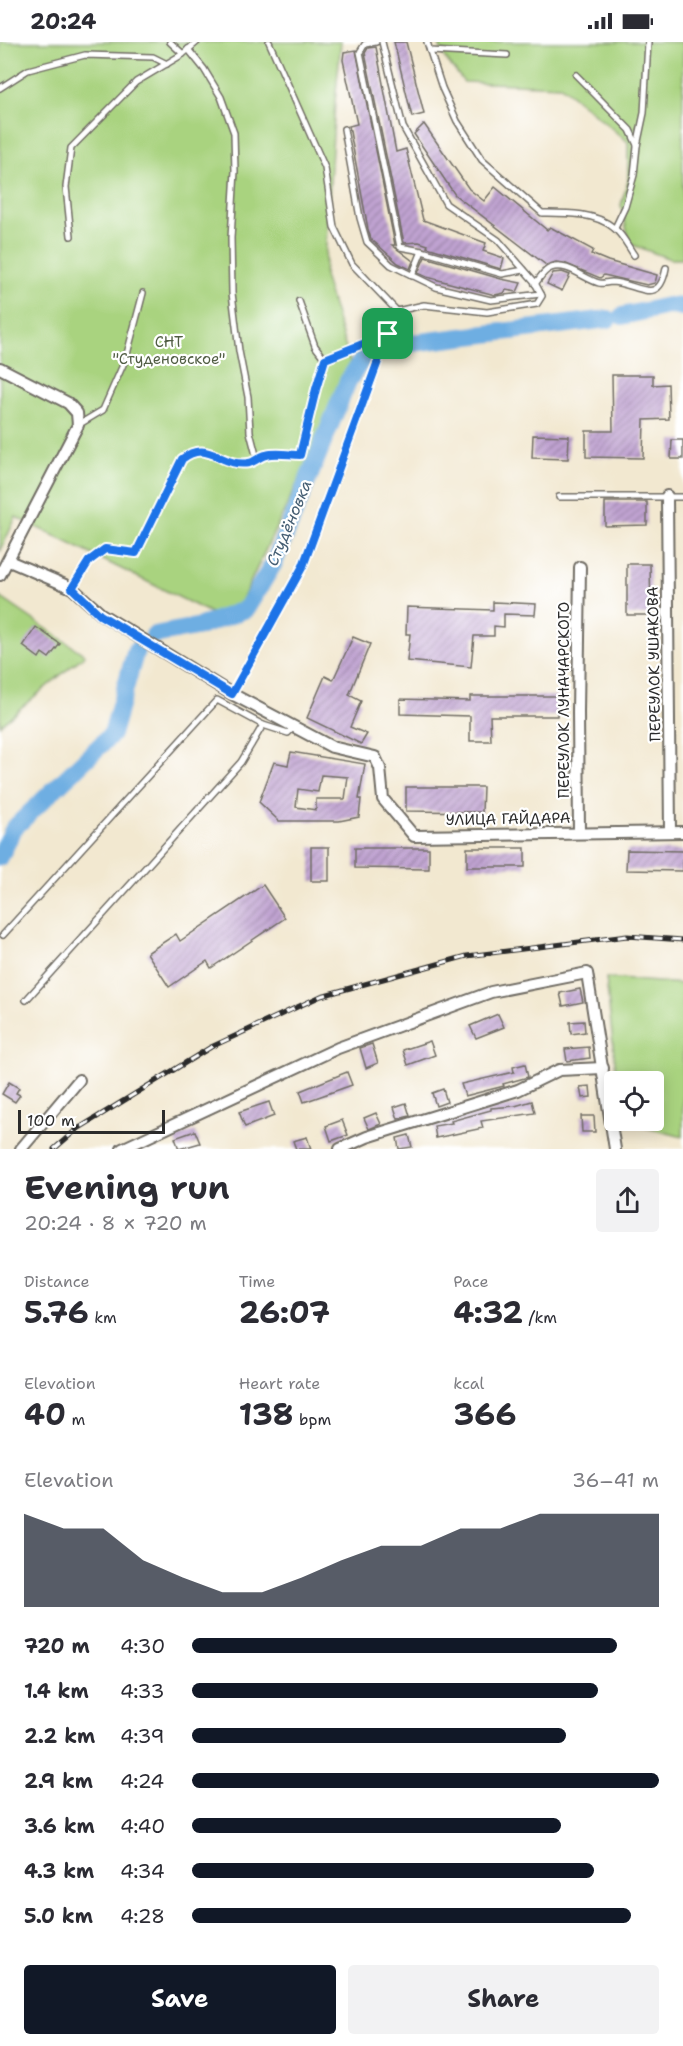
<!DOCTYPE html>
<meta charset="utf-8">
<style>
:root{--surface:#fff;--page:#f2f2f3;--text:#2b2b33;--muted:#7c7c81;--accent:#111827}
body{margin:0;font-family:"Shantell Sans",sans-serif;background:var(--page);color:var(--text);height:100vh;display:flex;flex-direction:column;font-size:22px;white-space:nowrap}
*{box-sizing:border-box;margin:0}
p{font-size:20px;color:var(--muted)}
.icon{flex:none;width:33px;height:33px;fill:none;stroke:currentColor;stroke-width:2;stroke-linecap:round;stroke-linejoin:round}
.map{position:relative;height:1107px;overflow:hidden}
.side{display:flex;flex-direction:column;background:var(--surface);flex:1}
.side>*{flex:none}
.controls{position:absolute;left:604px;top:1029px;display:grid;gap:12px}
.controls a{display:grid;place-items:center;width:60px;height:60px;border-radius:6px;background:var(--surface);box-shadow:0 3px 15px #0003;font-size:30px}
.scale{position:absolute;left:18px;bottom:15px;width:147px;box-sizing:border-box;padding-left:6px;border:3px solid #2b2b2b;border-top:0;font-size:16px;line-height:21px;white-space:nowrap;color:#2b2b2b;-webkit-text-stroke:4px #fff;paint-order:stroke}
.pin{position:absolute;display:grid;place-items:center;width:51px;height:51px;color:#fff;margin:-26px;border-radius:12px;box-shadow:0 3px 9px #0006}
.round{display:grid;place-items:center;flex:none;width:63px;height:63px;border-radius:6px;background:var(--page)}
.head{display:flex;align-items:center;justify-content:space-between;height:102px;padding:0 24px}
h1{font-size:33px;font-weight:700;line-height:45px}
.metrics{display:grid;grid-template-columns:repeat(3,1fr);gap:9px;height:102px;padding:6px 24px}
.metrics div{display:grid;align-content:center}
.metrics b{font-size:30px;font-weight:700}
.metrics small{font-size:16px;font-weight:400}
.metrics p{font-size:16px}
.chart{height:168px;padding:12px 24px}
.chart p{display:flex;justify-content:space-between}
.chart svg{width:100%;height:108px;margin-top:6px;fill:var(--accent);opacity:.7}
.button{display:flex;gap:12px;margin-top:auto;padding:12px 24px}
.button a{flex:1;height:69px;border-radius:6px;background:var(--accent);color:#fff;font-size:24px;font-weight:700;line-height:69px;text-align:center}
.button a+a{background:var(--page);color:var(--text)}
ul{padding:0 24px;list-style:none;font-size:20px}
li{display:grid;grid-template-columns:96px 72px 1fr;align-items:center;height:45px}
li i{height:15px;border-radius:8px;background:var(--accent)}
.status{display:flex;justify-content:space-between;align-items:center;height:42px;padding:0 30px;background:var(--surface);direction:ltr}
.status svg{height:16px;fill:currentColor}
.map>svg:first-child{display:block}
.garden{fill:#a9d37f;stroke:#6a7f55;stroke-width:1.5}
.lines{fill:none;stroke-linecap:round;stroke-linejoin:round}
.river{stroke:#6eaee2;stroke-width:18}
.building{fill:url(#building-hatch);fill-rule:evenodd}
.lane-casing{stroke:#716d65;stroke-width:8}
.street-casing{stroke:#716d65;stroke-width:14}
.lane{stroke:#fff;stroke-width:5}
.street{stroke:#fff;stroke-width:10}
.rail-casing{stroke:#2b2b2b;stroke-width:5}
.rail{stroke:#fff;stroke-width:3;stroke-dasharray:9;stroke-linecap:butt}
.route-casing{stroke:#fff;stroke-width:12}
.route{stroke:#1a73e8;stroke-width:8}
.labels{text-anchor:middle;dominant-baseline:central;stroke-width:4.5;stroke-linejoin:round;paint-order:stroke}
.park-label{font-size:15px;fill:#515d44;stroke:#fff}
.street-label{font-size:15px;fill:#2b2b2b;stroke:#fff}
.water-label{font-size:16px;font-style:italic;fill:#465f74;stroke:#fff}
</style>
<div class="status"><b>20:24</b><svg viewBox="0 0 49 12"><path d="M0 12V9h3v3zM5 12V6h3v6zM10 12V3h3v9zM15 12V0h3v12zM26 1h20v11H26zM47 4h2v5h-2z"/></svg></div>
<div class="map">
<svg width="683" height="1107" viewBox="0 0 683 1107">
<defs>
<pattern id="building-hatch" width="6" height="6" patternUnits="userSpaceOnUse" patternTransform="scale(1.5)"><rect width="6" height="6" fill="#c0a3d1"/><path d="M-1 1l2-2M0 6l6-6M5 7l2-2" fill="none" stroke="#9c85aa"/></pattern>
</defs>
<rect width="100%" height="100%" fill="#fff"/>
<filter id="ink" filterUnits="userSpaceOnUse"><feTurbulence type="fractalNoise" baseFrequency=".0167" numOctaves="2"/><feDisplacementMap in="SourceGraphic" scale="12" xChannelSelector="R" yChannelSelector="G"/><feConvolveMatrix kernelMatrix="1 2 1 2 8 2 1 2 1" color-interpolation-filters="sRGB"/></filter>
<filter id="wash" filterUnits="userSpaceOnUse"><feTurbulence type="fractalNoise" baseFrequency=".008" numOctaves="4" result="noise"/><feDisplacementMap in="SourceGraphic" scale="24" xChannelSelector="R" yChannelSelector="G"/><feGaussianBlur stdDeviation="1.35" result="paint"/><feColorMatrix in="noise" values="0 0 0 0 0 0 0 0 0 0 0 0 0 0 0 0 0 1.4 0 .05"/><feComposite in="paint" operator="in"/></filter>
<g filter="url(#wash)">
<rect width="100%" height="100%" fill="#f2e8d0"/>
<!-- garden -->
<g class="garden">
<path d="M0,0H341L335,60L324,234L352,326L231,581L16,475L0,510Z"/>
<path d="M438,0H683V217H670L630,202L621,163L628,139V100L561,44L464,40L445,16Z"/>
<path d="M0,555L85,613L0,683Z"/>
<path d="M606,936L683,942V1095L621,1079L654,1078V1040L617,1039Z"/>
</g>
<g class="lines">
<!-- river -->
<g class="river">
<path d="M622,274L668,264L683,265"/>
<path d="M396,303L608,277"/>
<path d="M154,593L201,584L246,567L274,521L348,339L369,307"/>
<path d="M0,815L14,786L112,692L136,608"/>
</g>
</g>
<g id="blocks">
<!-- building -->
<g class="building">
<path d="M394,0H406L424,72L412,75Z"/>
<path d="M376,5L396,110L406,107L423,178L486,201L483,209L504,216L501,227L427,205L428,203L419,200L404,201L365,11L368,6Z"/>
<path d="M356,8L395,203H392L413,219L410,227L398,221L371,197L368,187L349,84L357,82L343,18L344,10Z"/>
<path d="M424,82L469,147L484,159L495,145L547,188L550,185L593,208L591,212L608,219L657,233L655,241L647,243L604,233L600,236L564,221L556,220L546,223L455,153L414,92Z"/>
<path d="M425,215L501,237L521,241L517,250L506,248L504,251L495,253L427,235L418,231Z"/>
<path d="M562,230L570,233L562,249L547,242L553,231Z"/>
<path d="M612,333H653V343L668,342L669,377L644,378L643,416L586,415V389H613Z"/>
<path d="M533,393L569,394L568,417L532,416Z"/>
<path d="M672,398H683V417H671Z"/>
<path d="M605,460H647V483L605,484Z"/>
<path d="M627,522H650L651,573H627Z"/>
<path d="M493,560L536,562L535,573L504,572V585L494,584V594H474L471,625L407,619L410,592H406L407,565L493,568Z"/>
<path d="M36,585L60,602L49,616L42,611L39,616L23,604Z"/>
<path d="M353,595L370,602L349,653L361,659L350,685L367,692L361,702L307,676L325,634L333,638Z"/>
<path d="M470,654H557V674H490L491,699H470V674L400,672V657L470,659Z"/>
<path d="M291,710L365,722L359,757H361L359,775L339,779H279L259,760L274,720L288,723ZM321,733L348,735L345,757H316V768L296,765L298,747L318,750Z"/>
<path d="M406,745H483L482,770L406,769Z"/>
<rect x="311" y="805" width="18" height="34"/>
<path d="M355,806H429V827L355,826Z"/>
<rect x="467" y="806" width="58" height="19"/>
<path d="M627,808L683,809V829L626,828Z"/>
<path d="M263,843L285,876L211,926L207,919L169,945L147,911L176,892L180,899Z"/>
<path d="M580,947L583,960L563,964L560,951Z"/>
<path d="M498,972L504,985L476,996L470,984Z"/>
<path d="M584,979L585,990L571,992L570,980Z"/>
<path d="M430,999L435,1013L408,1023L403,1008Z"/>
<path d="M372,1002L378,1021L366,1026L360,1006Z"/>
<path d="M589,1005L590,1016L567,1019L565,1007Z"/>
<path d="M525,1022L528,1035L503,1042L504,1044L465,1054L461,1042L514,1030L513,1025Z"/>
<path d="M347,1030L352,1043L304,1060L300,1049Z"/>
<path d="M9,1040L19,1046L16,1051L20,1053L15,1060L2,1052Z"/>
<path d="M590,1044L591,1055L582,1056L580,1045Z"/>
<path d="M443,1047L447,1060L436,1064L432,1051Z"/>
<path d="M532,1059L535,1071L481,1079L483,1086L436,1096L434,1084L452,1081L451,1079L491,1068V1066L515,1064Z"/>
<path d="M269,1060L274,1074L245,1085L239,1070Z"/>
<path d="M406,1061L410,1074L398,1077L394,1065Z"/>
<path d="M376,1071L381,1082L369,1087L364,1076Z"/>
<path d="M581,1074H594L595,1090H582Z"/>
<path d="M342,1078L348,1093L331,1099L326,1084Z"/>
<path d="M195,1089L200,1101L179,1107L175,1096Z"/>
<path d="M409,1093L412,1105L399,1107L397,1096Z"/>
<path d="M307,1095L311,1107H296L293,1099Z"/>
</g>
</g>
</g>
<g filter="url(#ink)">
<use href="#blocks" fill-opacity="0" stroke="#716d65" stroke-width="1.5"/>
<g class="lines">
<defs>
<g id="lane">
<path d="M170,0L183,12"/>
<path d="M376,0L365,2L360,10L400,205L422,209L502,232L524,228"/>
<path d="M382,0L403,85L446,162L498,198L534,239L542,254L537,262L487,270L424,263L397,269"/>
<path d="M427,0L442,46L457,79L482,118L542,171C565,171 595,170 614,186C622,192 628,204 634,213"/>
<path d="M188,7L204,27L221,55L234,91L235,129L231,196L232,251L239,309L248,355L250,390L257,417"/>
<path d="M430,9L507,13"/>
<path d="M576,33L630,88L637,103"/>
<path d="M0,46L28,28L85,13L153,15L167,22"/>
<path d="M344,87L360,176L367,200L391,223L436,245L491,258L541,252"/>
<path d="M615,186L625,165L634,133L637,104L644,71L648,0"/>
<path d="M71,194L66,145L71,106L136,40L183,12L197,0"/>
<path d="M412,234L422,209"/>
<path d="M535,242C540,236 544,228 551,226C567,220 584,237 599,241C603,242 607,240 612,240C639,242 659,265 666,226"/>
<path d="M299,259L315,304L325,317"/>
<path d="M78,383L103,368L126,316L143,251"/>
<path d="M559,455H683"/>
<path d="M72,546L89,519L105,507L136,511L182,417C209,396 221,426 249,421C255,420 260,414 266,413C276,410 290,413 300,413L316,347L325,317L388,292"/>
<path d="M232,652L303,524L397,269L352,222L334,185L325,126L269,0"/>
<path d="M3,893L217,658L263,683"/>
<path d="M26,958L241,720L263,683L288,691L294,685"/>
</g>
<g id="street">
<path d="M0,326L68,361L77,371L78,383L0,533"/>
<path d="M667,454L670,790"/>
<path d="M9,519L72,546L101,572L232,652L332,705L375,715L380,726L383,757L414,794L683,790"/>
<path d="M579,791L578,670L580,525"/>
<path d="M21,1107L79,1038"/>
<path d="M122,1107L338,1006L491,950L587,931L615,1107"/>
<path d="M340,1107L367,1095L518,1048L559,1028L603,1026"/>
</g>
</defs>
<!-- lane casing -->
<use href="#lane" class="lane-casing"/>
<!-- street casing -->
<use href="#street" class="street-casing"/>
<!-- lane -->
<use href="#lane" class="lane"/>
<!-- street -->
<use href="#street" class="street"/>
<defs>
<path id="rail" d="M54,1107L76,1088L211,1005L321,954L467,914L627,894L683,898"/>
</defs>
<!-- rail casing -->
<use href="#rail" class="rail-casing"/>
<!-- rail -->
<use href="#rail" class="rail"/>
</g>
</g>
<g class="lines" filter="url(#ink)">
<defs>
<path id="route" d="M388,292L303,524L232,652L100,573L72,546L89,519L105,507L136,511L182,417C208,396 221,426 249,421C255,420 260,414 266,413C276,410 290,413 300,413L316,347L325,317Z"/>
</defs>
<!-- route casing -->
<use href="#route" class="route-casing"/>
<!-- route -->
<use href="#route" class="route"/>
</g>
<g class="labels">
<!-- park labels -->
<g class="park-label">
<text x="169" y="300">СНТ<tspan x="169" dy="17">"Студеновское"</tspan></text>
</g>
<!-- street labels -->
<g class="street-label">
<text transform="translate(654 622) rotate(-91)">ПЕРЕУЛОК УШАКОВА</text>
<text transform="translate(564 658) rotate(-90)">ПЕРЕУЛОК ЛУНАЧАРСКОГО</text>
<text transform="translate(508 777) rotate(-1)">УЛИЦА ГАЙДАРА</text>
</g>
<!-- water labels -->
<g class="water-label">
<text transform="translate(289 481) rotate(-67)">Студёновка</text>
</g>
</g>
</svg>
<div class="controls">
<a><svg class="icon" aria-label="locate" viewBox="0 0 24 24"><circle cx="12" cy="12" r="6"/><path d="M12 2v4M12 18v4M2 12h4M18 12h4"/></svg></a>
</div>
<div class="scale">100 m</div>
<div class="pin" style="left:388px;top:292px;background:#1e9e55"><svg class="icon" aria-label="arrive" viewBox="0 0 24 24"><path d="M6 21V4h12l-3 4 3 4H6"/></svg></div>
</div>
<section class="side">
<div class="head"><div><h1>Evening run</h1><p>20:24 · 8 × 720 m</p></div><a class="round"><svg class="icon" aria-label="share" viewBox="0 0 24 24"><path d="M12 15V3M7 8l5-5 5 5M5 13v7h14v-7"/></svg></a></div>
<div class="metrics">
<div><p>Distance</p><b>5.76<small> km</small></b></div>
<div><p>Time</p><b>26:07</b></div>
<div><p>Pace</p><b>4:32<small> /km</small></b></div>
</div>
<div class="metrics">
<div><p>Elevation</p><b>40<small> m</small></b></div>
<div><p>Heart rate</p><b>138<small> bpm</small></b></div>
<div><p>kcal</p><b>366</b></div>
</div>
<div class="chart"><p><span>Elevation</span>36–41 m</p>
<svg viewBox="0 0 160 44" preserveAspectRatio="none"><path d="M0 44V6L10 12L20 12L30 25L40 32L50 38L60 38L70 32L80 25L90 19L100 19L110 12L120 12L130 6L140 6L150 6L160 6V44z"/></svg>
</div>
<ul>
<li><b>720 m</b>4:30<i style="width:91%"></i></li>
<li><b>1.4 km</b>4:33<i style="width:87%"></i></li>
<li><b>2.2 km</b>4:39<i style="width:80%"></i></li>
<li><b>2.9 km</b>4:24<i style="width:100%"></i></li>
<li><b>3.6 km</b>4:40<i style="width:79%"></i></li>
<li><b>4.3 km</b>4:34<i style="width:86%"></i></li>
<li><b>5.0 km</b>4:28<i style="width:94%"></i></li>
</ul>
<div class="button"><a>Save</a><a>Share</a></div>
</section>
